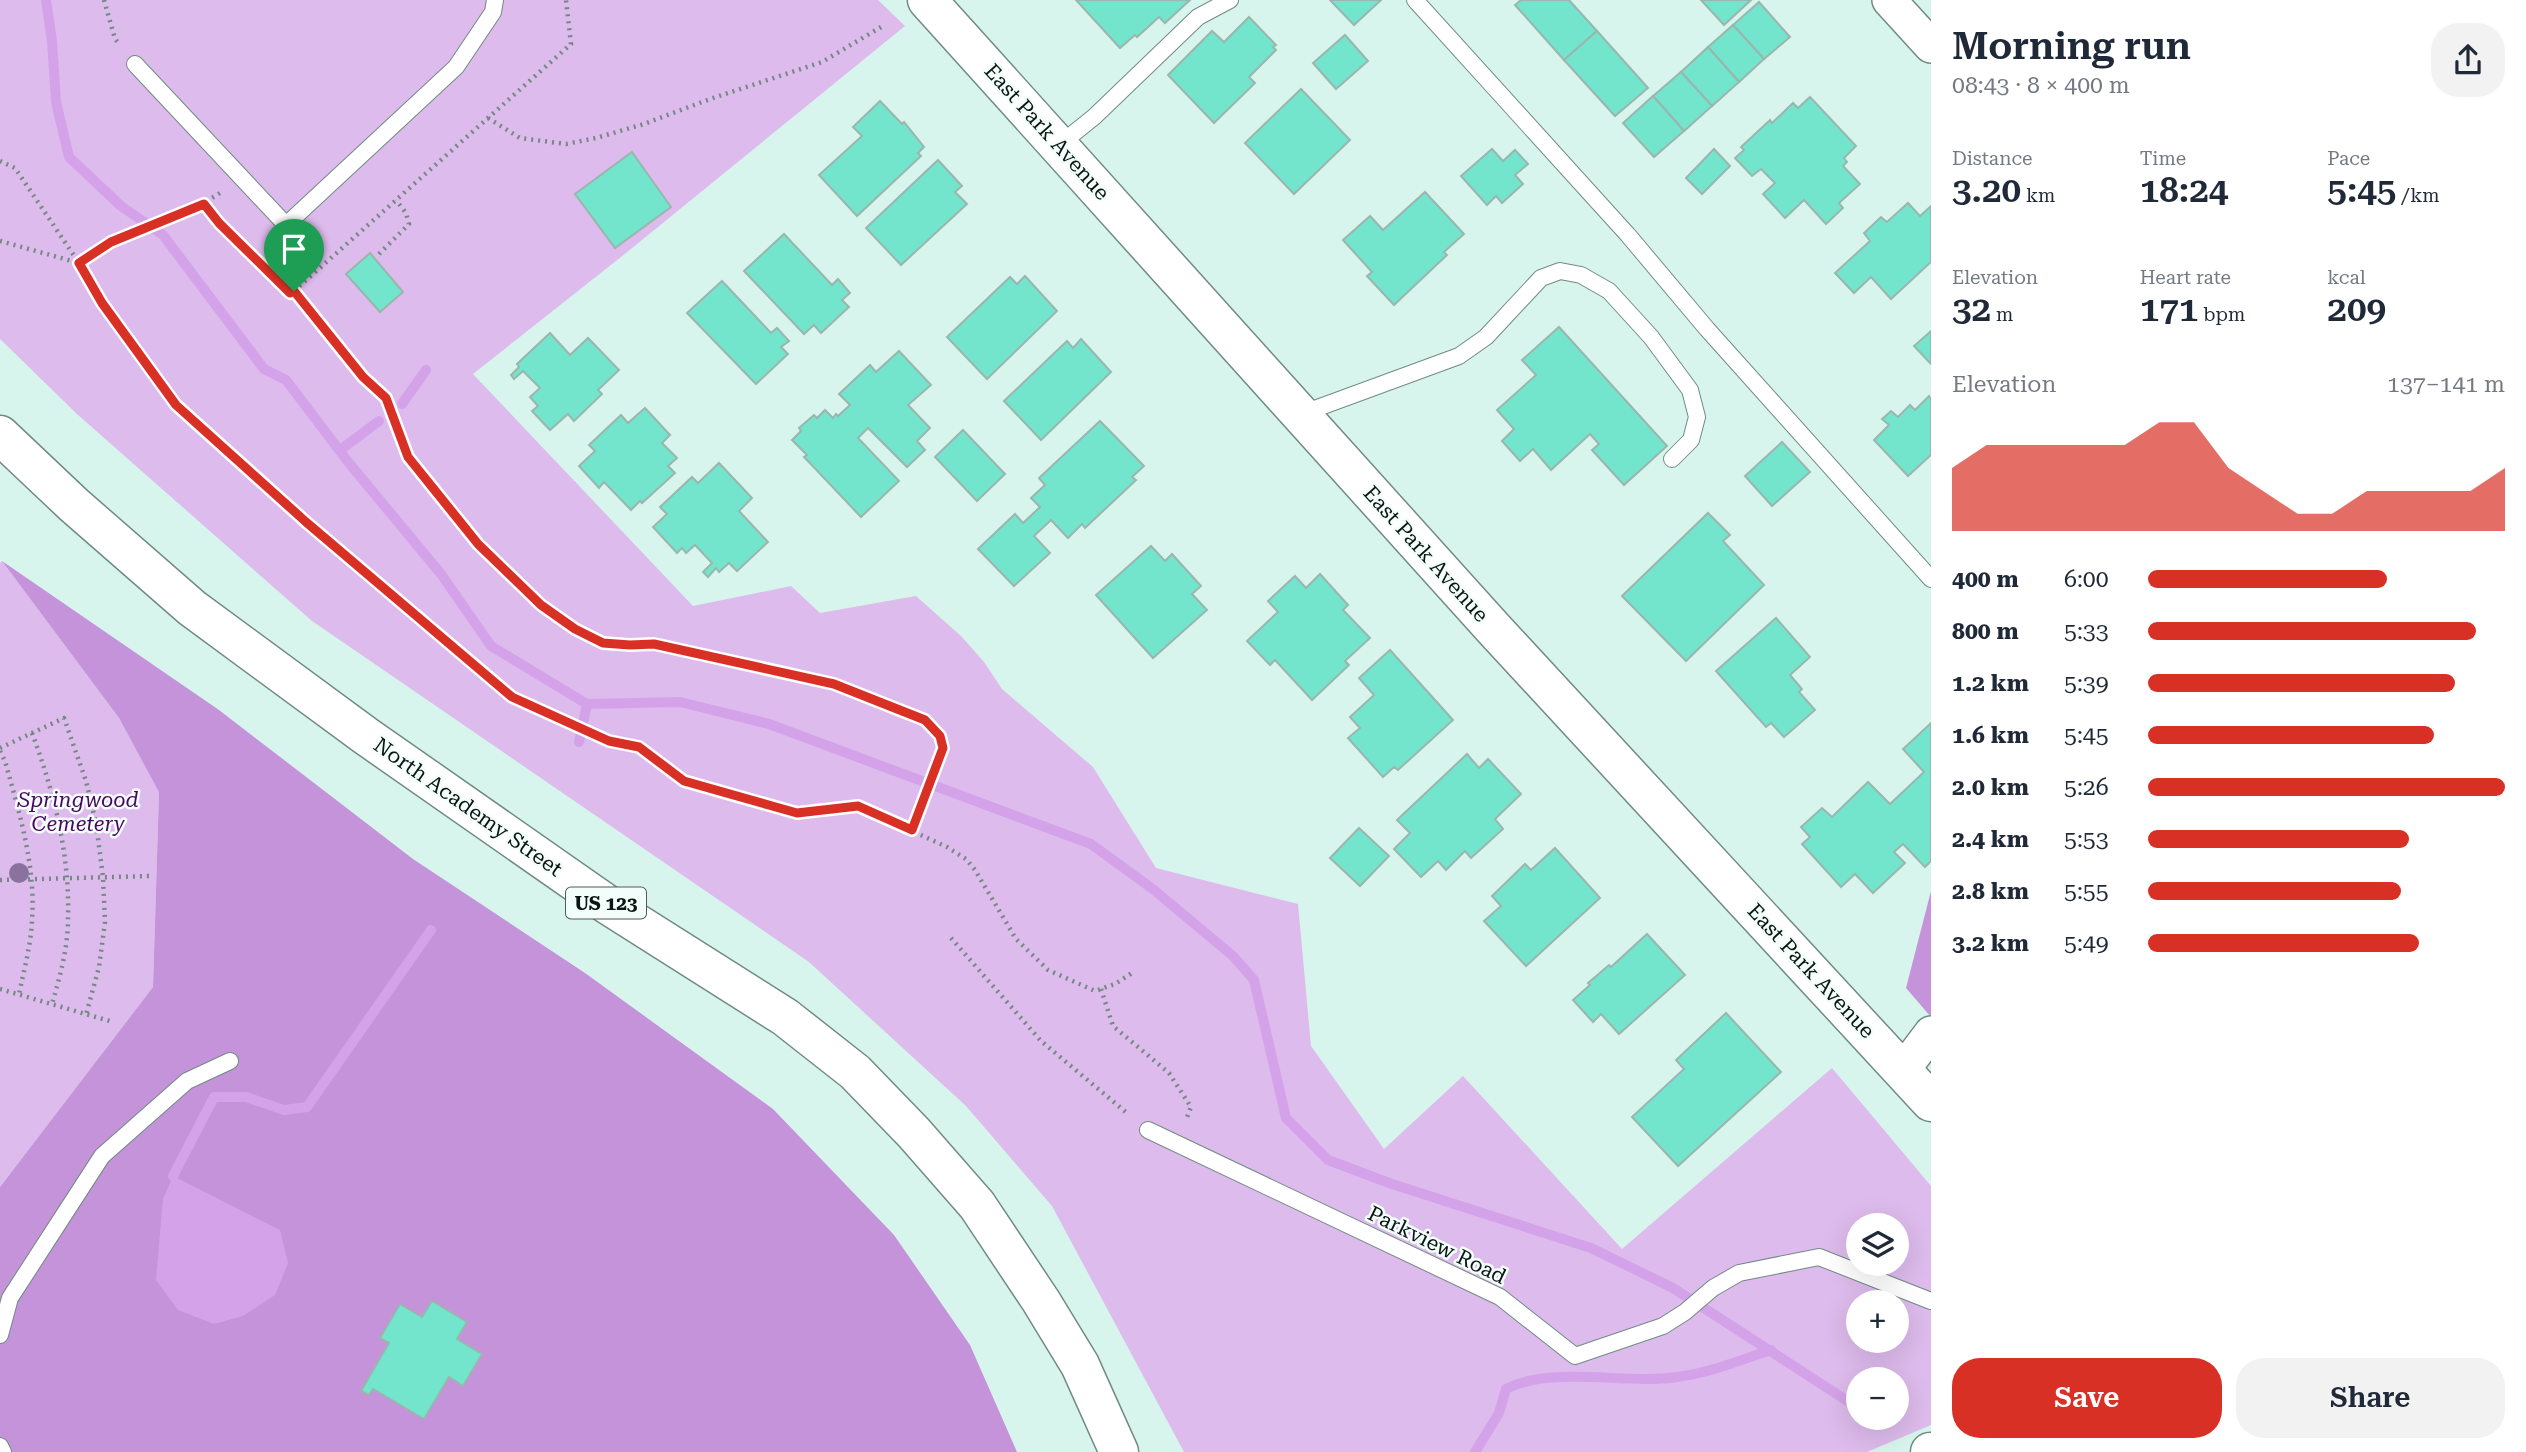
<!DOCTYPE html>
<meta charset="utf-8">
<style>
:root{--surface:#fff;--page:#f2f2f3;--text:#1f2937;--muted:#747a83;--accent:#d93025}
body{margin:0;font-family:"Roboto Serif",serif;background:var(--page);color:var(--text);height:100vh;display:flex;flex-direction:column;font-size:26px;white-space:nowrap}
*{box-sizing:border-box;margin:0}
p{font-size:23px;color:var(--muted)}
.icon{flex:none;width:38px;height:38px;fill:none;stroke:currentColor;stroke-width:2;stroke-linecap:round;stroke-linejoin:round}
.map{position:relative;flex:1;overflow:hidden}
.details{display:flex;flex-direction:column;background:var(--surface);width:595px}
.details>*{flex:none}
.buttons{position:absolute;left:1846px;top:1213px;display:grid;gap:14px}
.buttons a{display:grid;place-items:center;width:63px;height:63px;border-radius:50%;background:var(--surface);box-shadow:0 7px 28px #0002;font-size:35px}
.pin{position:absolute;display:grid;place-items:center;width:60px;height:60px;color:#fff;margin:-72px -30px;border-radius:50% 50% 50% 0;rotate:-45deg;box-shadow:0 0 7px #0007}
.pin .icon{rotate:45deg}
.round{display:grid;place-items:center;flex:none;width:74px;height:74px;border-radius:28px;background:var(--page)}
.summary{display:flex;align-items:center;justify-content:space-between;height:119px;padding:0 21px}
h1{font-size:38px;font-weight:600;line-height:52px}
.stats{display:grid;grid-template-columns:repeat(3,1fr);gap:10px;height:119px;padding:7px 21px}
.stats div{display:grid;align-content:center}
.stats b{font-size:35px;font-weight:600}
.stats small{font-size:19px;font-weight:400}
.stats p{font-size:19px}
.chart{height:196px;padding:14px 21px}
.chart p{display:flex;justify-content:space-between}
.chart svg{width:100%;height:126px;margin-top:7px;fill:var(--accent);opacity:.7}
.action{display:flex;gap:14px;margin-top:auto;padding:14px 21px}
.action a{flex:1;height:80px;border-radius:28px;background:var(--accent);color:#fff;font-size:28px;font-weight:600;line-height:80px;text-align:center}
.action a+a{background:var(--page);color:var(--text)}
ul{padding:0 21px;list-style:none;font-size:23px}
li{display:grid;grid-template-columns:112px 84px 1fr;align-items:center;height:52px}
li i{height:18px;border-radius:9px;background:var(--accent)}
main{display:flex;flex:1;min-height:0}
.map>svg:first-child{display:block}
.green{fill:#ddbbec;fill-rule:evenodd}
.forest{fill:#c493d9}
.water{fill:#d4a2e9}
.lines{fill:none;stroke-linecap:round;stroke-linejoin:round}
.stream{stroke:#d4a2e9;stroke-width:10}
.building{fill:#72e5cc;stroke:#9ab6ae;stroke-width:2}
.lane-casing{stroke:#718b84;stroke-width:18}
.street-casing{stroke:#718b84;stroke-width:36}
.secondary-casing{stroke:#718b84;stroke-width:41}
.primary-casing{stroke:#718b84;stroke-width:41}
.highway-casing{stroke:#718b84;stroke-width:41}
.path{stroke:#758983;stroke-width:4.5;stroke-dasharray:2 5;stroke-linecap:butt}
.lane{stroke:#fff;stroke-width:16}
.street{stroke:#fff;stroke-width:33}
.secondary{stroke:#fff;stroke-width:38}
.primary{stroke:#fff;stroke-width:38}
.highway{stroke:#fff;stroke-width:38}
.tree{fill:#8a729f}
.route-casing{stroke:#fff;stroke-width:14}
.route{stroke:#d93025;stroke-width:9}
.labels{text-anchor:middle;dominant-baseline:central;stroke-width:5;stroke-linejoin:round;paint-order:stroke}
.shield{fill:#f3fefb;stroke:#515b59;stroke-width:2}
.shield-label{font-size:19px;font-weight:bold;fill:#0b1513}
.street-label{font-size:21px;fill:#0b1513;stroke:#f3fefb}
.park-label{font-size:21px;font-style:italic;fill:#4a075f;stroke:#f3fefb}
</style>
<main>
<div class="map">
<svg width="1931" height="1452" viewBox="0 0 1931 1452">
<rect width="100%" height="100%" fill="#d8f5ed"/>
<!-- green -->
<g class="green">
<path d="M0,0H878L905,26L621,257L473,374L693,606L791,586L820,613L916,596L962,637L984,662L1002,689L1093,767L1156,868L1298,904L1311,1046L1384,1149L1463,1076L1622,1249L1832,1068L1931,1186V1425L1867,1452H1184L1052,1206L966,1106L809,962L312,621L78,415L0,339ZM1858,1225H1897V1264H1858ZM1858,1302H1897V1340H1858ZM1858,1379H1897V1418H1858Z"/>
<path d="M2,561L119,718L159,791L153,987L0,1187V563Z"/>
</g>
<!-- forest -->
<g class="forest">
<path d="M2,561L219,710L413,859L585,973L773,1109L894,1235L970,1345L1017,1452H0V1187L153,987L159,792L119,718Z"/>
<path d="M1931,891V1017L1906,988Z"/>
</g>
<!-- water -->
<path class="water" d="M173,1176L280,1230L288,1263L275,1295L243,1316L214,1324L178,1310L156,1280L163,1199Z"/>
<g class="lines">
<!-- stream -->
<g class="stream">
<path d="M46,0L52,41L56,102L69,157L121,206L163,235L264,369L286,380L349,463L441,574L491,646L587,704L680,702L769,724L1091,844L1154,890L1233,956L1254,980L1286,1118L1328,1160L1392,1184L1591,1248L1673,1288L1849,1402"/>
<path d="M402,404L426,370"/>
<path d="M340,450L379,421"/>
<path d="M579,742L587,704"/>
<path d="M173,1176L214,1097H246L284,1110L307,1107L431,930"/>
<path d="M1475,1452L1499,1413L1506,1389C1554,1365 1624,1385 1677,1377C1709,1373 1741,1360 1771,1350"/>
</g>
</g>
<!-- building -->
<g class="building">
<path d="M1076,0H1190L1165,23L1159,17L1137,37L1135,35L1120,48Z"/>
<path d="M1330,0H1381L1354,25Z"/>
<path d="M1521,0H1569L1597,31L1564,60L1515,5Z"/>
<path d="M1701,0H1751L1724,25Z"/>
<path d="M1759,2L1790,37L1764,59L1733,25Z"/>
<path d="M1249,17L1276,45L1273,47L1276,50L1249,77L1255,83L1214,123L1168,75L1212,31L1224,42Z"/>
<path d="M1733,25L1764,59L1739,82L1708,47Z"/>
<path d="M1597,31L1648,88L1615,116L1564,60Z"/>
<path d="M1345,35L1368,61L1336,89L1313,63Z"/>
<path d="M1708,47L1739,82L1712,106L1681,72Z"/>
<path d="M1681,72L1712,106L1684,131L1653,96Z"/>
<path d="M1301,89L1350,140L1294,194L1245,143Z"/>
<path d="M1653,96L1684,131L1654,157L1623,123Z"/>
<path d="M1810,97L1856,146L1844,158L1847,162L1843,166L1860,184L1839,203L1843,208L1826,224L1804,200L1785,218L1763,194L1775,183L1761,169L1752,176L1735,158L1744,150L1741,147L1770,120L1772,123L1793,103L1798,108Z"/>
<path d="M880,101L902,124L904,122L924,147L918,153L921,156L857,216L819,175L862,136L853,127Z"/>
<path d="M1492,149L1503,161L1515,150L1528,164L1515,175L1523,184L1502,203L1496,196L1487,205L1461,176Z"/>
<path d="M1714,149L1730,166L1702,194L1686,178Z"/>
<path d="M632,152L671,207L615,248L575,194Z"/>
<path d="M938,160L962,186L955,192L967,204L901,265L866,228Z"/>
<path d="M1425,192L1464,234L1444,252L1447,255L1394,305L1367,276L1372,272L1343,240L1370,216L1383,230Z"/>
<path d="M1908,203L1920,216L1931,206V262L1891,299L1871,277L1854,293L1835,273L1870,241L1864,233L1881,217L1887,222Z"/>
<path d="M784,234L832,285L838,279L850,293L842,300L849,307L821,333L814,325L804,334L744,271Z"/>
<path d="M370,253L403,292L380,312L346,274Z"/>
<path d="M1025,276L1057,311L987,379L947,337L1010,277L1017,284Z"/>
<path d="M722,281L771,333L777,328L789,341L781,347L788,354L756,384L687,313Z"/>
<path d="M1559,327L1667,446L1624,485L1592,450L1599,444L1590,434L1551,470L1533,449L1520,461L1502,441L1514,429L1497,410L1536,375L1522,360Z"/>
<path d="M1931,331V364L1914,346Z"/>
<path d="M550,333L570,355L588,338L619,370L598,390L602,394L574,421L568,414L550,430L532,411L538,406L530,397L540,388L523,371L514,379L511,375L519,367L517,364Z"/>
<path d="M1081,339L1111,372L1041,440L1004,401L1067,341L1073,348Z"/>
<path d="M899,351L931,385L908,405L930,428L917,441L925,450L907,467L868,428L858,438L899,481L861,517L804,457L807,455L792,440L801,431L799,428L814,415L817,418L825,410L833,418L836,414L838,416L850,405L839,394L870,365L876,372Z"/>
<path d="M1929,396L1931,399V455L1908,476L1874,440L1889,425L1882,419L1891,411L1898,417L1910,405L1915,410Z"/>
<path d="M645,408L670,435L662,443L677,458L668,466L675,473L642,503L640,501L631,510L604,482L599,488L579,466L595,451L589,445L621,415L628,423Z"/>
<path d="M1100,421L1144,466L1132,477L1136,480L1085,528L1082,524L1068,538L1051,520L1034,536L1050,553L1014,586L978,549L1015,514L1023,523L1040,507L1031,498L1045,485L1039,478Z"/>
<path d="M963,430L1005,474L977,501L935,457Z"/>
<path d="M1782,442L1810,472L1772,506L1745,476Z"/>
<path d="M719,463L752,498L739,511L768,542L737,571L729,563L719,572L716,568L708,577L703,572L712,563L695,545L686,553L682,548L677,553L653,527L667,514L660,507L692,477L698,483Z"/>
<path d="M1708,513L1730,535L1723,541L1764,585L1686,661L1622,596Z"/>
<path d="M1151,546L1165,561L1172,554L1201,586L1192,594L1207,610L1153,658L1096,595Z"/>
<path d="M1320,574L1348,605L1343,610L1370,638L1345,661L1349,665L1312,700L1275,660L1270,665L1247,641L1278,612L1268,601L1295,576L1306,588Z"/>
<path d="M1776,618L1810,657L1790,675L1802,689L1799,692L1815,710L1784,737L1771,723L1766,727L1716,671Z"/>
<path d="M1390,650L1453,720L1398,770L1394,767L1383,777L1348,738L1360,728L1350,717L1374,695L1359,678Z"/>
<path d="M1931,723V861L1925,867L1903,844L1894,852L1905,863L1873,893L1855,874L1841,887L1802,844L1810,837L1801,827L1822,808L1832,817L1868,782L1890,804L1924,772L1903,749Z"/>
<path d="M1467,754L1479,768L1488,759L1521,794L1495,819L1503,829L1471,858L1465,851L1446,870L1438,861L1421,877L1394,849L1410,833L1397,820Z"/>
<path d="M1359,828L1389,856L1360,886L1330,858Z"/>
<path d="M1555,848L1600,898L1526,966L1484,921L1501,906L1492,896L1525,864L1531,870Z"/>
<path d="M1647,934L1685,975L1619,1034L1601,1014L1593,1022L1573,1000L1590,985L1588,983L1609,965L1611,967Z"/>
<path d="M1726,1013L1781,1072L1678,1166L1632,1117L1684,1069L1676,1060Z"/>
<path d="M432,1301L467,1322L457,1339L482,1354L463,1386L449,1377L424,1419L373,1389L369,1395L361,1391L389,1343L380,1338L400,1304L422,1317Z"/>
</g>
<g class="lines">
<defs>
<g id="lane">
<path d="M1415,0L1628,235L1707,329L1931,579"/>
<path d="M135,64L286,225L456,67L493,12L495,0"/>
<path d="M1059,145L1094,117L1198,17L1230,0"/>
<path d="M1301,414L1459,356L1486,337L1541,278L1560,271L1581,275L1609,291L1651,337L1690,390L1697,417L1691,440L1672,459"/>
<path d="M1148,1130L1500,1297L1575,1356L1663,1326L1685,1312L1713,1288L1739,1273L1819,1257L1931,1301"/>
<path d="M0,1335L10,1298L102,1156L187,1081L230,1061"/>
<path d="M0,1446L3,1452"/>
</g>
<g id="street">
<path d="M1889,0L1931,46"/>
<path d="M1903,1070L1931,1033"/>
</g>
<path id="secondary" d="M927,0L1493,628L1931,1102"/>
<path id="primary" d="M1930,1452H1931"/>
<path id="highway" d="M0,435L74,505L192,608L366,736L608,905L785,1017L855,1072L914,1133L977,1205L1041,1301L1080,1365L1119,1452"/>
</defs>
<!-- lane casing -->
<use href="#lane" class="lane-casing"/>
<!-- street casing -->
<use href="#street" class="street-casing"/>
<!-- secondary casing -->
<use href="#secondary" class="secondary-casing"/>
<!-- primary casing -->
<use href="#primary" class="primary-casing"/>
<!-- highway casing -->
<use href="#highway" class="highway-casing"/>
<!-- path -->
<g class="path">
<path d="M104,0L115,39L119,44"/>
<path d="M488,118L520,138L566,144L596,138L644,124L710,99L822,62L881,27"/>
<path d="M0,161L15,168L79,263L102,303L176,405L306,521L512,697L605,740L639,747L684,781L797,813L858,806L947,847L966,859L975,870L1016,939L1048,970L1095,991L1115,984L1135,971"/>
<path d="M204,204L219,223L290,293L294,291L363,377L386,398L408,456L478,544L541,605L575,630L603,643L630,645L654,644L834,684L882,701L925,720L940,736L943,748L912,830"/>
<path d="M0,241L79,263L111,242L194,209L220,193"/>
<path d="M379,254L409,224L406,213L396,200"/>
<path d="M294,291L571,44L566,0"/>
<path d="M32,733C54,792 70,855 68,919C68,948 60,976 52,1004"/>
<path d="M0,748L64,718L86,781L96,823L103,877L105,922L99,967L86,1015"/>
<path d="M0,751L5,761C19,812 36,866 32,920C31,945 24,970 19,994"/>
<path d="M0,880L150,876"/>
<path d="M951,938L1041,1041L1128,1114"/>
<path d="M0,989L113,1022"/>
<path d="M1101,989L1113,1026L1169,1073L1191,1107L1186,1120"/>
</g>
<!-- lane -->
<use href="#lane" class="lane"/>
<!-- street -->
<use href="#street" class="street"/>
<!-- secondary -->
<use href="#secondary" class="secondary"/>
<!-- primary -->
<use href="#primary" class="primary"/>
<!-- highway -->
<use href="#highway" class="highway"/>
</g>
<!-- trees -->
<circle class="tree" cx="19" cy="873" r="10"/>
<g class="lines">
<defs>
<path id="route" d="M204,204L219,223L290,293L294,291L363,377L386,398L408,457L478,544L541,605L575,629L603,643L630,645L654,644L834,684L925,720L940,736L943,748L912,830L858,806L797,813L684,781L639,747L609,741L512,697L306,522L176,405L102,303L79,263L111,242Z"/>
</defs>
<!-- route casing -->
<use href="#route" class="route-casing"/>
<!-- route -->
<use href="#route" class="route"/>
</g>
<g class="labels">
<!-- shield labels -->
<rect class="shield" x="566" y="887.5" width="80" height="31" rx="5"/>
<g class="shield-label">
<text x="606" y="903">US 123</text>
</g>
<!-- street labels -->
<g class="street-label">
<text transform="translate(1047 132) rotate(48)">East Park Avenue</text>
<text transform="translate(1426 554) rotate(48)">East Park Avenue</text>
<text transform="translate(468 807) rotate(35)">North Academy Street</text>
<text transform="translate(1811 971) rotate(47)">East Park Avenue</text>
<text transform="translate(1437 1245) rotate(26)">Parkview Road</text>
</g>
<!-- park labels -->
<g class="park-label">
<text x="78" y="800">Springwood<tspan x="78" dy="24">Cemetery</tspan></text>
</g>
</g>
</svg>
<div class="buttons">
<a><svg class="icon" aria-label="layers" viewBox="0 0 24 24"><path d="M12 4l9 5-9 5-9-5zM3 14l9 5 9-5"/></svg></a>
<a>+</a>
<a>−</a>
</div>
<div class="pin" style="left:294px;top:291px;background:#1e9e55"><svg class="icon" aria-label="arrive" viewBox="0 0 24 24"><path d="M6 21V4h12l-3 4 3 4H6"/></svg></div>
</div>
<section class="details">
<div class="summary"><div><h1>Morning run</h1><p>08:43 · 8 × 400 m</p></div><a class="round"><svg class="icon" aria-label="share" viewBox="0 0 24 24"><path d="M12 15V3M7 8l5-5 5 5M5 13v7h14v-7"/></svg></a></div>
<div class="stats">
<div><p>Distance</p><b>3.20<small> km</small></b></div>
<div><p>Time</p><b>18:24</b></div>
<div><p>Pace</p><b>5:45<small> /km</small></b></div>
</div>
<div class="stats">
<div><p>Elevation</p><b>32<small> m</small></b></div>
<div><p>Heart rate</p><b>171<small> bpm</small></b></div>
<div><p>kcal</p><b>209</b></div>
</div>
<div class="chart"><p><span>Elevation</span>137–141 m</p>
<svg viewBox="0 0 160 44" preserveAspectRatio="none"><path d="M0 44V22L10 14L20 14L30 14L40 14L50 14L60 6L70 6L80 22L90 30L100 38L110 38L120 30L130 30L140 30L150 30L160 22V44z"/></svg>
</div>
<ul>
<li><b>400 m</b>6:00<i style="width:67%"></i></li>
<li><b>800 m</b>5:33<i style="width:92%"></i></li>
<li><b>1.2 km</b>5:39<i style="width:86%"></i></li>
<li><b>1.6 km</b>5:45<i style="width:80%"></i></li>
<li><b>2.0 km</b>5:26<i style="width:100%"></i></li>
<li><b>2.4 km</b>5:53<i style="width:73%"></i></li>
<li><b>2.8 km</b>5:55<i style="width:71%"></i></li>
<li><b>3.2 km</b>5:49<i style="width:76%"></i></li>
</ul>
<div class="action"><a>Save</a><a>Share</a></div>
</section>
</main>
